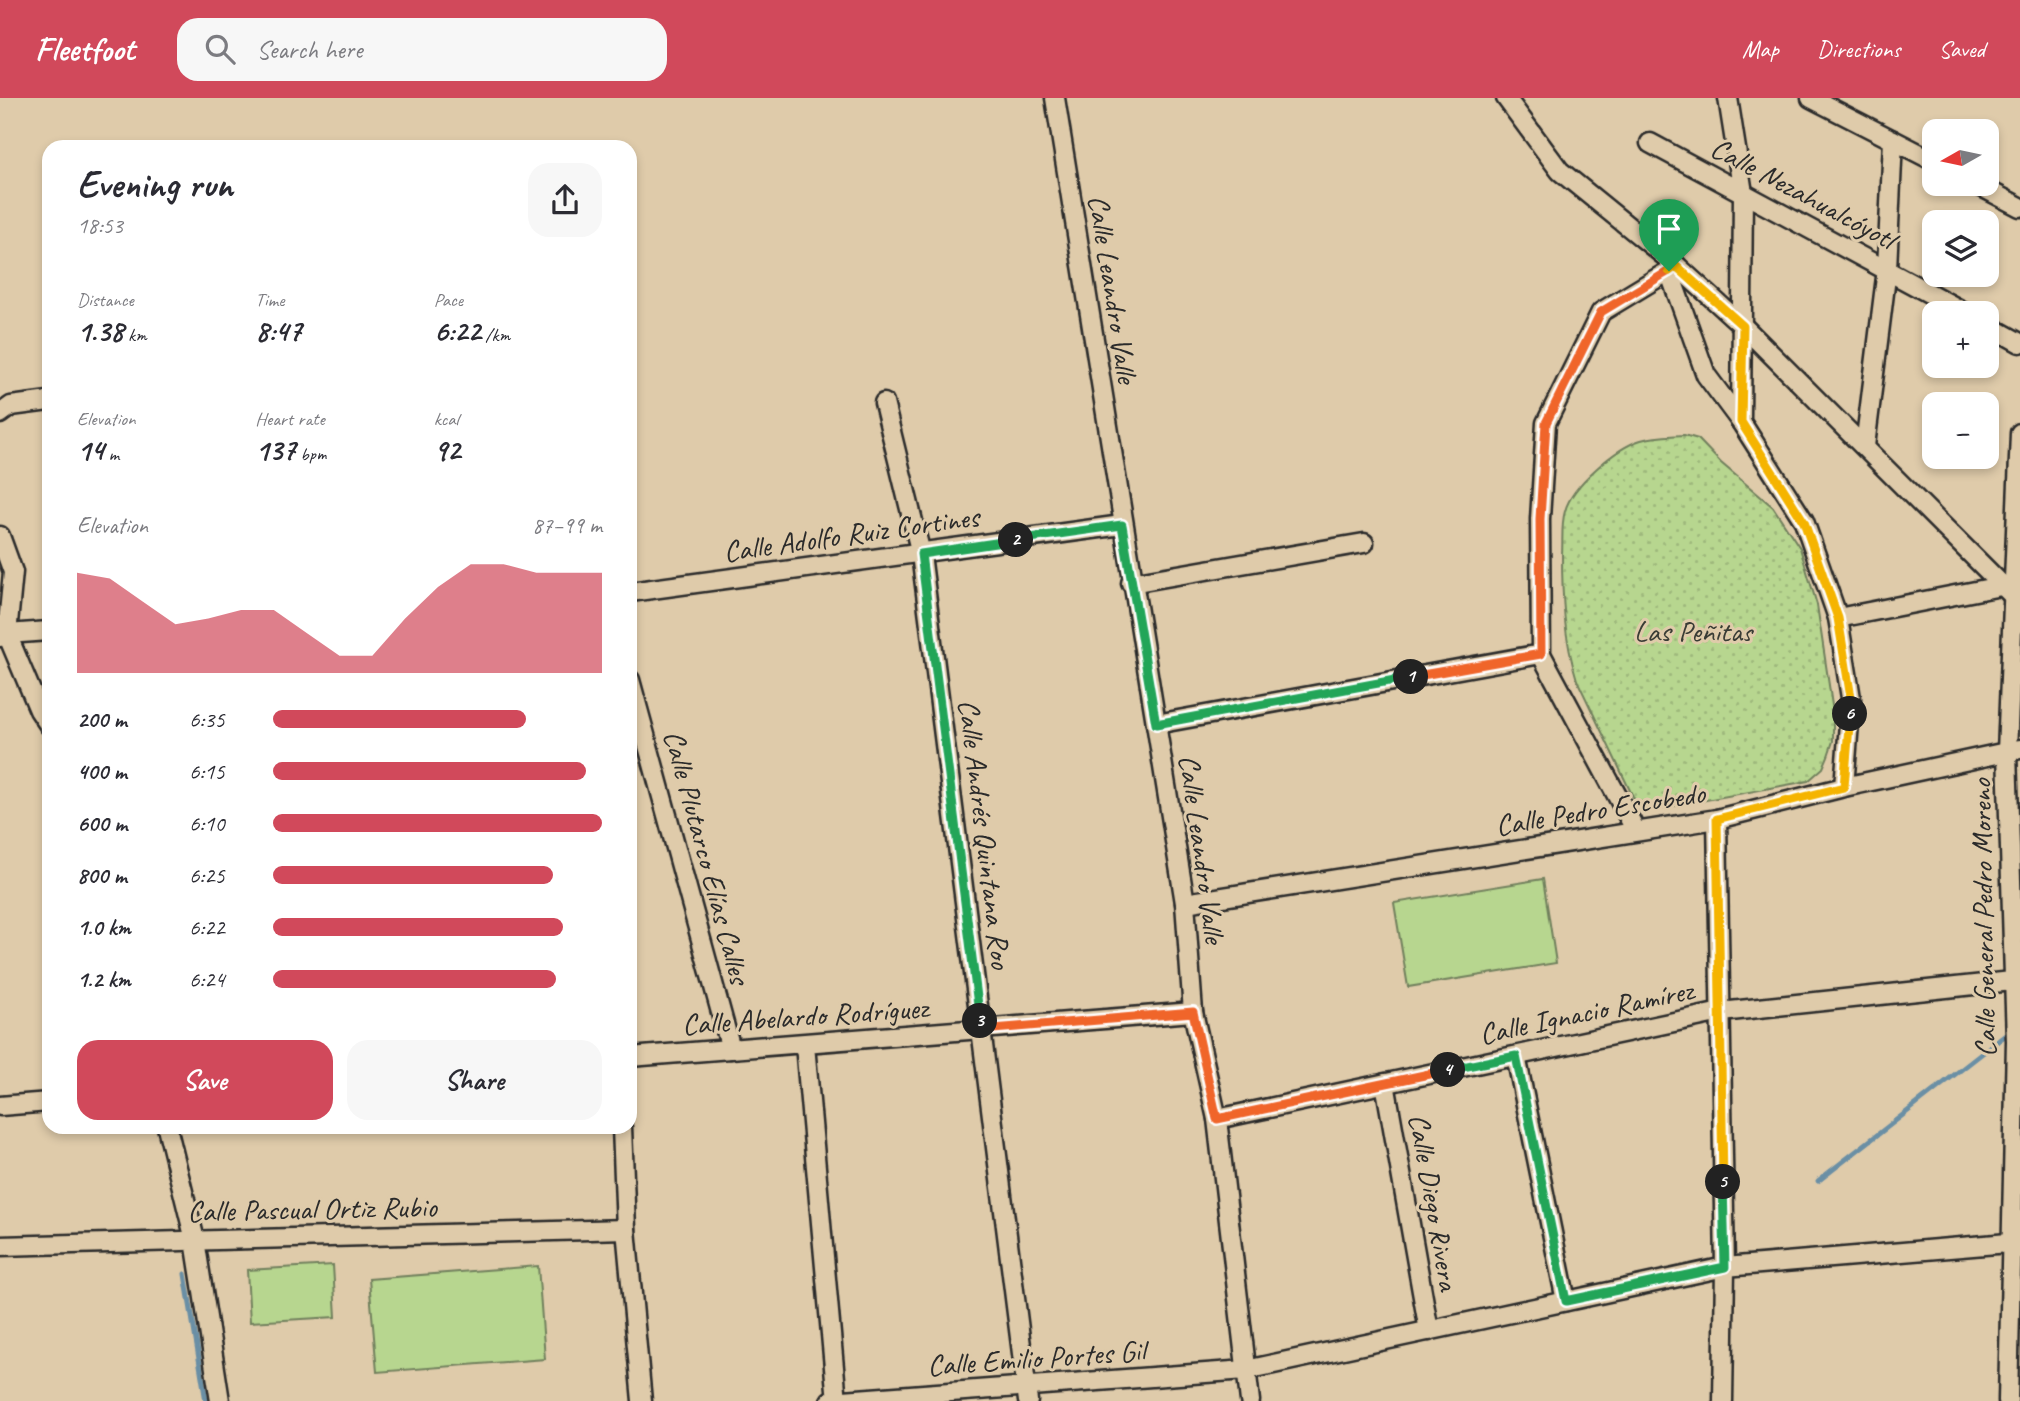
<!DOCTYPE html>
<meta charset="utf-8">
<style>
:root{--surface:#fff;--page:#f7f7f7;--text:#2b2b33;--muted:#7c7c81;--accent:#d1495b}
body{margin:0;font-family:Caveat,sans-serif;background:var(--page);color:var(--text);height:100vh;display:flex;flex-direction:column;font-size:26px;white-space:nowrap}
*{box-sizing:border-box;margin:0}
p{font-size:23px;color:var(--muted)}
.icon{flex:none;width:38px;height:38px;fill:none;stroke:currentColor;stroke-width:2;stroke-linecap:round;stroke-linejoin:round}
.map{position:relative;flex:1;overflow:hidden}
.drawer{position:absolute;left:42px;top:42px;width:595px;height:994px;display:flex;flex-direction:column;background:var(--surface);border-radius:21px;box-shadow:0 4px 10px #0003}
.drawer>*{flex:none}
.needle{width:46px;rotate:261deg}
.controls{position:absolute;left:1922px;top:21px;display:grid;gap:14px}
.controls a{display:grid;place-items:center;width:77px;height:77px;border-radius:14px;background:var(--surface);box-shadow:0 4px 10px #0003;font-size:35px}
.pin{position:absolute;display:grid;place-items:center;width:60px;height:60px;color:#fff;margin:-72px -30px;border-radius:50% 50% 50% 0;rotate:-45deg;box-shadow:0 0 7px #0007}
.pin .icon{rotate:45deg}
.km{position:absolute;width:35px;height:35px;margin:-18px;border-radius:50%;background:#222;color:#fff;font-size:19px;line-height:35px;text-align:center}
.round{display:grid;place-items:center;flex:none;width:74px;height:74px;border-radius:21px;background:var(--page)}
.overview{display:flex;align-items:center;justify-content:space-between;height:119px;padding:0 35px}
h1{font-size:38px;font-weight:800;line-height:52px}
.metrics{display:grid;grid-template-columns:repeat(3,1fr);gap:10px;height:119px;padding:7px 35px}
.metrics div{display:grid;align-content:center}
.metrics b{font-size:30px;font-weight:800}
.metrics small{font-size:19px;font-weight:400}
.metrics p{font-size:19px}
.chart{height:196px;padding:14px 35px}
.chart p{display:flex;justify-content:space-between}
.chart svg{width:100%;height:126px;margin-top:7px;fill:var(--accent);opacity:.7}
.button{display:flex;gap:14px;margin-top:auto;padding:14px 35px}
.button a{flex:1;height:80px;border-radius:21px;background:var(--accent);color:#fff;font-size:28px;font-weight:800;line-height:80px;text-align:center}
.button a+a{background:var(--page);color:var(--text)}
ul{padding:0 35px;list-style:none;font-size:23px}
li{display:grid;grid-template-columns:112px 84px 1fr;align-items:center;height:52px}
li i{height:18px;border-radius:9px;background:var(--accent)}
header{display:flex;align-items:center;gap:42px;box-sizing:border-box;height:98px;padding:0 35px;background:var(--accent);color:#fff}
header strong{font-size:33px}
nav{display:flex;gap:38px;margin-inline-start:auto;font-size:24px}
.search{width:490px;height:63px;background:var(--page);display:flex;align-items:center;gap:18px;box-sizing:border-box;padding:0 24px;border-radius:21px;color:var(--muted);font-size:26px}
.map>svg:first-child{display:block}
.grass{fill:#b7d68f;stroke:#71805d;stroke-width:2}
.park{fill:url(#park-dots);stroke:#71805d;stroke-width:2}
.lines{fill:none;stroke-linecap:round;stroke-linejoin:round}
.stream{stroke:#6b8fa5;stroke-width:5}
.minor-casing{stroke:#2b2b2b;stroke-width:23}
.minor{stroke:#dfcbaa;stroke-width:18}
.split-1-casing{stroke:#fff;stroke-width:14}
.split-2-casing{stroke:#fff;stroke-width:14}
.split-3-casing{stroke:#fff;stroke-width:14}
.split-4-casing{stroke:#fff;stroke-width:14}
.split-5-casing{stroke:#fff;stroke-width:14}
.split-6-casing{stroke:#fff;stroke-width:14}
.split-7-casing{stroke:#fff;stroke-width:14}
.split-1{stroke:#f0652b;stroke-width:9}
.split-2{stroke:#22a559;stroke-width:9}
.split-3{stroke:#22a559;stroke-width:9}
.split-4{stroke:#f0652b;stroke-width:9}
.split-5{stroke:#22a559;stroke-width:9}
.split-6{stroke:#f5b400;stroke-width:9}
.split-7{stroke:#f5b400;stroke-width:9}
.labels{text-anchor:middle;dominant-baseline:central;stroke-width:6;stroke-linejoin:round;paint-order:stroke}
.street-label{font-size:30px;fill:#2b2b2b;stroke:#dfcbaa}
.park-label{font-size:30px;fill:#393c35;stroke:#dfcbaa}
</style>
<header>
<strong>Fleetfoot</strong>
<div class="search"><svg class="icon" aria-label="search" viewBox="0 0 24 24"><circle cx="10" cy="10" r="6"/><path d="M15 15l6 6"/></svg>Search here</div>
<nav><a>Map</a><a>Directions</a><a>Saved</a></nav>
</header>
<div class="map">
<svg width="2020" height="1303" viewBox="0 0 2020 1303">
<defs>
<pattern id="park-dots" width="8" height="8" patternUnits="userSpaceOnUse" patternTransform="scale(1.75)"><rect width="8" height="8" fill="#b7d68f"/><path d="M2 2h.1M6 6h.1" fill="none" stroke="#9eb87c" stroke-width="1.8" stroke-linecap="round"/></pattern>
</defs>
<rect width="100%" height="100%" fill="#dfcbaa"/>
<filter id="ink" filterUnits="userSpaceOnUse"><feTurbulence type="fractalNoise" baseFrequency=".0143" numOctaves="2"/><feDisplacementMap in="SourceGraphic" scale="14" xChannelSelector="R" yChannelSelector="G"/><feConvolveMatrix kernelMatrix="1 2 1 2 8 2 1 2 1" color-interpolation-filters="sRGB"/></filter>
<g filter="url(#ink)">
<!-- grass -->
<g class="grass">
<path d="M1543,781L1556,865L1408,889L1394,805Z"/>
<path d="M333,1167L336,1219L250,1224L247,1172Z"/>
<path d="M538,1168L545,1261L377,1274L369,1181Z"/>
</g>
<!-- park -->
<path class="park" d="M1684,337L1698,341L1721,365L1773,409L1800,450L1817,507L1833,614V643L1828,658L1823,670L1808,683L1647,713L1637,707L1577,582C1564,540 1562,500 1562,456C1563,442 1561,426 1565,413C1572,387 1616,350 1641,342C1655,338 1670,338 1684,337Z"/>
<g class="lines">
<!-- stream -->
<g class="stream">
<path d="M1818,1083L2012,932"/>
<path d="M185,1176L206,1303"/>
</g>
<defs>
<g id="minor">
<path d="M1055,0L1185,805L1193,914L1217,1021L1250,1303"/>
<path d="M1506,0L1560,73L1677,168L1743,228L2019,504"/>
<path d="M1728,0L1743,95L1741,324L1804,423L1838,520L1851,600L1844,689"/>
<path d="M1811,0L1934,63"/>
<path d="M1650,45L1966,215"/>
<path d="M1976,86L2020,109"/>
<path d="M1669,173L1706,277L1741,324"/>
<path d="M1986,226L2020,245"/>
<path d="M884,305L921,456L1028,1303"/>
<path d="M0,316L11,308L49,303"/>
<path d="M1865,348L1887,171L1893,42"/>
<path d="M0,438L13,474L7,536L39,612L49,627"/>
<path d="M1131,485L1364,445"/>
<path d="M630,494L1122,427"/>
<path d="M1838,520L2001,488"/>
<path d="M0,539L7,536L49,533"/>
<path d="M630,582L731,951"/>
<path d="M1156,626L1541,556"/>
<path d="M1717,721L1725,1169L1723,1303"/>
<path d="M1636,733L1541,556L1540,421L1546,325L1601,214L1677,168"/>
<path d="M1185,805L1717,721L1844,689L2020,651"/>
<path d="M805,947L837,1303"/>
<path d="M1516,958L1566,1203"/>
<path d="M630,959L1193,914"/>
<path d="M1385,985L1429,1233"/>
<path d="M0,1008L49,1004"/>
<path d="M1217,1021L1721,914L2012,883"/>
<path d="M167,1029L195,1142L220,1303"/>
<path d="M622,1029L626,1131L642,1303"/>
<path d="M0,1148L626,1131"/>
<path d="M830,1303L1246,1272L1725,1169L2020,1144"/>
<path d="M2008,1303L2016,943L2007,654L2020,335"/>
</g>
</defs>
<!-- minor casing -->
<use href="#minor" class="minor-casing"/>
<!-- minor -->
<use href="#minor" class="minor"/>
</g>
</g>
<g class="lines" filter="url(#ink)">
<defs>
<path id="split-1" d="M1411,579L1541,556L1540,421L1546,325L1601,214L1669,173"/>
<path id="split-2" d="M1016,442L1122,427L1156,626L1411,579"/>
<path id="split-3" d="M980,923L921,456L1016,442"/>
<path id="split-4" d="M980,923L981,932L1193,914L1217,1021L1448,972"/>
<path id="split-5" d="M1448,972L1516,958L1566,1203L1725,1169L1723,1084"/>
<path id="split-6" d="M1723,1084L1717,721L1844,689L1850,616"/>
<path id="split-7" d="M1669,173L1676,168L1743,228L1741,324L1804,424L1838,520L1851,600L1850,616"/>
</defs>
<!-- split-1 casing -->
<use href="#split-1" class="split-1-casing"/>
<!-- split-2 casing -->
<use href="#split-2" class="split-2-casing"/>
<!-- split-3 casing -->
<use href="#split-3" class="split-3-casing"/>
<!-- split-4 casing -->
<use href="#split-4" class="split-4-casing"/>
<!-- split-5 casing -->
<use href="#split-5" class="split-5-casing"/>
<!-- split-6 casing -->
<use href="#split-6" class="split-6-casing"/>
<!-- split-7 casing -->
<use href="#split-7" class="split-7-casing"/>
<!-- split-1 -->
<use href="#split-1" class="split-1"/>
<!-- split-2 -->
<use href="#split-2" class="split-2"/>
<!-- split-3 -->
<use href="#split-3" class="split-3"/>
<!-- split-4 -->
<use href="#split-4" class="split-4"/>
<!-- split-5 -->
<use href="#split-5" class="split-5"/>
<!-- split-6 -->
<use href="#split-6" class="split-6"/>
<!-- split-7 -->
<use href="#split-7" class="split-7"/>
</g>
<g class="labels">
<!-- street labels -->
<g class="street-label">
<text transform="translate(1803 95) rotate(28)">Calle Nezahualcóyotl</text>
<text transform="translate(1113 191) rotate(81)">Calle Leandro Valle</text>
<text transform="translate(851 436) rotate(-8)">Calle Adolfo Ruiz Cortines</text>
<text transform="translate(1600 711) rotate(-9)">Calle Pedro Escobedo</text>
<text transform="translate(985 736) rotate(83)">Calle Andrés Quintana Roo</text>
<text transform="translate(1202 751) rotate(82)">Calle Leandro Valle</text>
<text transform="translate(707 759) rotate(75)">Calle Plutarco Elías Calles</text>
<text transform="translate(1983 820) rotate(-91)">Calle General Pedro Moreno</text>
<text transform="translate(1586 914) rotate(-12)">Calle Ignacio Ramírez</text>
<text transform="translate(805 918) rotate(-4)">Calle Abelardo Rodríguez</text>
<text transform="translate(1434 1104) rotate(80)">Calle Diego Rivera</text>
<text transform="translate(312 1111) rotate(-1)">Calle Pascual Ortiz Rubio</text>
<text transform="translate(1036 1260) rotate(-4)">Calle Emilio Portes Gil</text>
</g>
<!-- park labels -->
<g class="park-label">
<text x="1693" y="533">Las Peñitas</text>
</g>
</g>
</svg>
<div class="controls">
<a><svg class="needle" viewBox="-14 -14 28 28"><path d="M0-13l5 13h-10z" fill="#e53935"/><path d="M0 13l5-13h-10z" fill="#7c7c81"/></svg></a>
<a><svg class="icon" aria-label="layers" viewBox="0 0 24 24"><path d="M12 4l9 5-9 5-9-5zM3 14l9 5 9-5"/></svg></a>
<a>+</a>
<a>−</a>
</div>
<div class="pin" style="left:1669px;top:173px;background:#1e9e55"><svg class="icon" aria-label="arrive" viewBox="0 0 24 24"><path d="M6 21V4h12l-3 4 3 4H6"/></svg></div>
<b class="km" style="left:1411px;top:579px">1</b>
<b class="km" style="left:1016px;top:442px">2</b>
<b class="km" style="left:980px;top:923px">3</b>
<b class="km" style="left:1448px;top:972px">4</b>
<b class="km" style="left:1723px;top:1084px">5</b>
<b class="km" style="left:1850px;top:616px">6</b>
<section class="drawer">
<div class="overview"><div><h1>Evening run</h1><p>18:53</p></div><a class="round"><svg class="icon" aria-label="share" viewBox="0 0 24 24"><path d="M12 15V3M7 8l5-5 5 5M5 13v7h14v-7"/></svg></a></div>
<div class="metrics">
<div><p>Distance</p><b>1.38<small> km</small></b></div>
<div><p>Time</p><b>8:47</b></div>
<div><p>Pace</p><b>6:22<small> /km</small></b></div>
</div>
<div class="metrics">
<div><p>Elevation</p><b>14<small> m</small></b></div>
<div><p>Heart rate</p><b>137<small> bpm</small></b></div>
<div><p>kcal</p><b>92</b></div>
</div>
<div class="chart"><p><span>Elevation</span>87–99 m</p>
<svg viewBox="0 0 160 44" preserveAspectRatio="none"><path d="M0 44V9L10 11L20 19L30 27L40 25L50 22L60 22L70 30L80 38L90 38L100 25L110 14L120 6L130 6L140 9L150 9L160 9V44z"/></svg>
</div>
<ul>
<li><b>200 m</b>6:35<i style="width:77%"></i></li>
<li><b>400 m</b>6:15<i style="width:95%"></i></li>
<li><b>600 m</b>6:10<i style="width:100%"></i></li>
<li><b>800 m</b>6:25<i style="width:85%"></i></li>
<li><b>1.0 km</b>6:22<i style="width:88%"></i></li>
<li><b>1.2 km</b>6:24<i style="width:86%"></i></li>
</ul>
<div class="button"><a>Save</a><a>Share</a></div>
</section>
</div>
